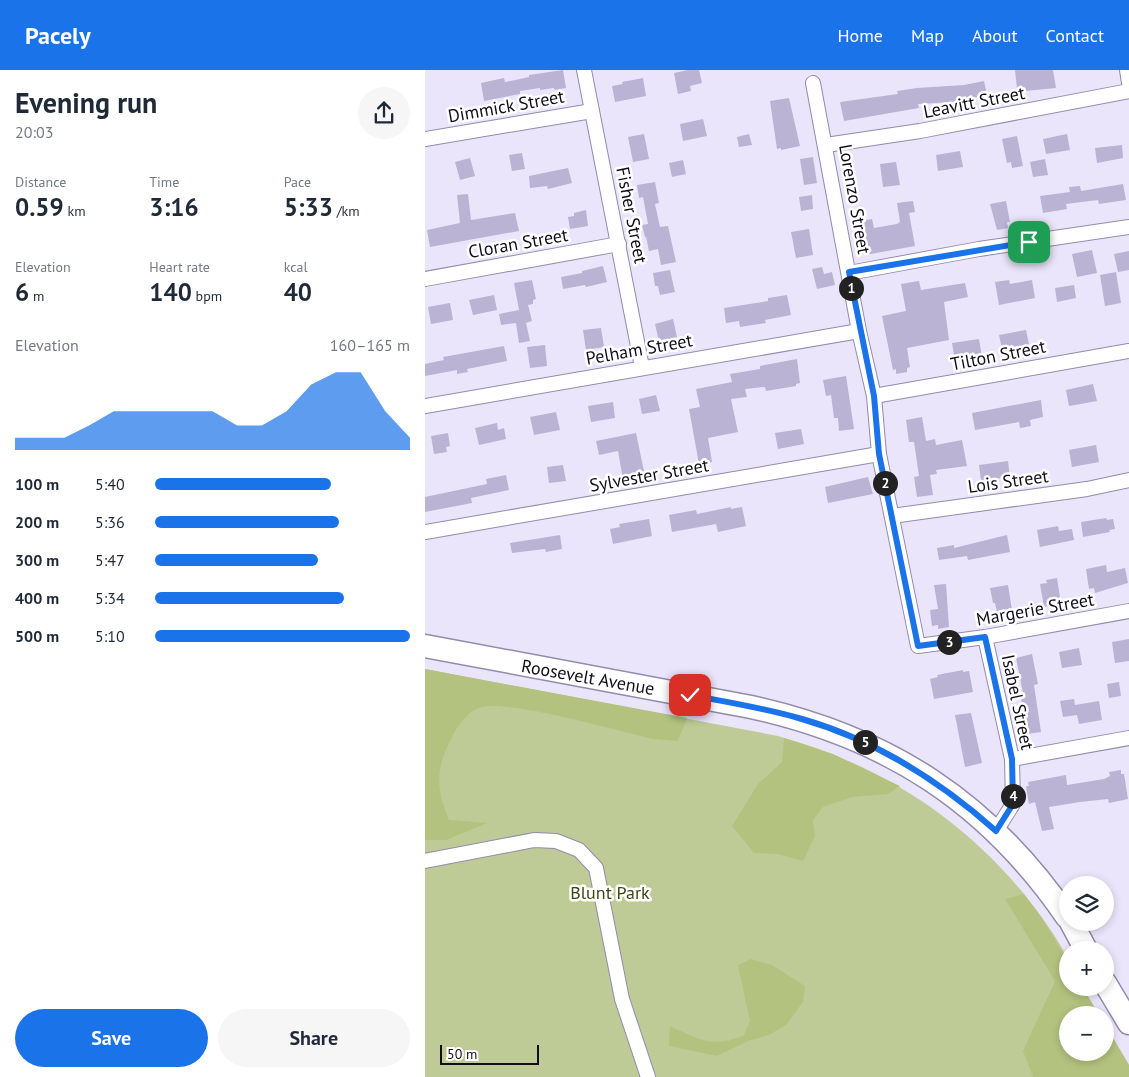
<!DOCTYPE html>
<meta charset="utf-8">
<style>
:root{--surface:#fff;--page:#f6f6f7;--text:#1f2937;--muted:#747a83;--accent:#1a73e8}
body{margin:0;font-family:"PT Sans",sans-serif;background:var(--page);color:var(--text);height:100vh;display:flex;flex-direction:column;font-size:19px;white-space:nowrap}
*{box-sizing:border-box;margin:0}
p{font-size:16px;color:var(--muted)}
.icon{flex:none;width:28px;height:28px;fill:none;stroke:currentColor;stroke-width:2;stroke-linecap:round;stroke-linejoin:round}
.map{position:relative;flex:1;overflow:hidden}
.drawer{display:flex;flex-direction:column;background:var(--surface);width:425px}
.drawer>*{flex:none}
.fabs{position:absolute;left:634px;top:806px;display:grid;gap:10px}
.fabs a{display:grid;place-items:center;width:55px;height:55px;border-radius:50%;background:var(--surface);box-shadow:0 2px 8px #0003;font-size:25px}
.scale{position:absolute;left:15px;bottom:12px;width:99px;box-sizing:border-box;padding-left:5px;border:2px solid #110e1a;border-top:0;font-size:14px;line-height:18px;white-space:nowrap;color:#110e1a;-webkit-text-stroke:4px #fff;paint-order:stroke}
.pin{position:absolute;display:grid;place-items:center;width:42px;height:42px;color:#fff;margin:-21px;border-radius:10px;box-shadow:0 2px 8px #0006}
.km{position:absolute;width:25px;height:25px;margin:-12px;border-radius:50%;background:#222;color:#fff;font-size:14px;line-height:25px;text-align:center}
.round{display:grid;place-items:center;flex:none;width:52px;height:52px;border-radius:26px;background:var(--page)}
.headline{display:flex;align-items:center;justify-content:space-between;height:85px;padding:0 15px}
h1{font-size:28px;font-weight:600;line-height:38px}
.metrics{display:grid;grid-template-columns:repeat(3,1fr);gap:8px;height:85px;padding:5px 15px}
.metrics div{display:grid;align-content:center}
.metrics b{font-size:25px;font-weight:600}
.metrics small{font-size:14px;font-weight:400}
.metrics p{font-size:14px}
.chart{height:140px;padding:10px 15px}
.chart p{display:flex;justify-content:space-between}
.chart svg{width:100%;height:90px;margin-top:5px;fill:var(--accent);opacity:.7}
.cta{display:flex;gap:10px;margin-top:auto;padding:10px 15px}
.cta a{flex:1;height:58px;border-radius:30px;background:var(--accent);color:#fff;font-size:20px;font-weight:600;line-height:58px;text-align:center}
.cta a+a{background:var(--page);color:var(--text)}
ul{padding:0 15px;list-style:none;font-size:16px}
li{display:grid;grid-template-columns:80px 60px 1fr;align-items:center;height:38px}
li i{height:12px;border-radius:6px;background:var(--accent)}
header{display:flex;align-items:center;gap:30px;box-sizing:border-box;height:70px;padding:0 25px;background:var(--accent);color:#fff}
header strong{font-size:24px}
nav{display:flex;gap:28px;margin-inline-start:auto;font-size:18px}
main{display:flex;flex:1;min-height:0}
.map>svg:first-child{display:block}
.green{fill:#becb96}
.forest{fill:#b3c37f}
.building{fill:#bbb3d4}
.lines{fill:none;stroke-linecap:round;stroke-linejoin:round}
.street-casing{stroke:#928bab;stroke-width:16}
.primary-casing{stroke:#928bab;stroke-width:25}
.street{stroke:#fff;stroke-width:14}
.primary{stroke:#fff;stroke-width:22}
.route-casing{stroke:#fff;stroke-width:10}
.route{stroke:#1a73e8;stroke-width:6}
.labels{text-anchor:middle;dominant-baseline:central;stroke-width:5;stroke-linejoin:round;paint-order:stroke}
.street-label{font-size:18px;fill:#110e1a;stroke:#fff}
.park-label{font-size:18px;fill:#3c4613;stroke:#fff}
</style>
<header>
<strong>Pacely</strong>
<nav><a>Home</a><a>Map</a><a>About</a><a>Contact</a></nav>
</header>
<main>
<section class="drawer">
<div class="headline"><div><h1>Evening run</h1><p>20:03</p></div><a class="round"><svg class="icon" aria-label="share" viewBox="0 0 24 24"><path d="M12 15V3M7 8l5-5 5 5M5 13v7h14v-7"/></svg></a></div>
<div class="metrics">
<div><p>Distance</p><b>0.59<small> km</small></b></div>
<div><p>Time</p><b>3:16</b></div>
<div><p>Pace</p><b>5:33<small> /km</small></b></div>
</div>
<div class="metrics">
<div><p>Elevation</p><b>6<small> m</small></b></div>
<div><p>Heart rate</p><b>140<small> bpm</small></b></div>
<div><p>kcal</p><b>40</b></div>
</div>
<div class="chart"><p><span>Elevation</span>160–165 m</p>
<svg viewBox="0 0 160 44" preserveAspectRatio="none"><path d="M0 44V38L10 38L20 38L30 32L40 25L50 25L60 25L70 25L80 25L90 32L100 32L110 25L120 12L130 6L140 6L150 25L160 38V44z"/></svg>
</div>
<ul>
<li><b>100 m</b>5:40<i style="width:69%"></i></li>
<li><b>200 m</b>5:36<i style="width:72%"></i></li>
<li><b>300 m</b>5:47<i style="width:64%"></i></li>
<li><b>400 m</b>5:34<i style="width:74%"></i></li>
<li><b>500 m</b>5:10<i style="width:100%"></i></li>
</ul>
<div class="cta"><a>Save</a><a>Share</a></div>
</section>
<div class="map">
<svg width="704" height="1007" viewBox="0 0 704 1007">
<rect width="100%" height="100%" fill="#eae5fa"/>
<!-- green -->
<path class="green" d="M0,599L353,666C451,693 535,746 599,824C609,837 640,876 642,891C644,899 642,909 642,918H658L674,945H642V982H680V954L704,995V1007H0Z"/>
<!-- forest -->
<g class="forest">
<path d="M0,599L262,648L253,671L229,669C198,662 76,627 53,638C39,645 30,660 24,673C10,702 12,721 24,750L62,753L21,770H0Z"/>
<path d="M359,668L408,684L475,716L463,724L427,727L398,737L388,750L390,766L378,791L353,784L329,783L307,756L333,714L357,692Z"/>
<path d="M599,824L617,848L642,890V918H658L674,945H642V982H680V955L704,995V1007H608L598,981L630,911L580,829Z"/>
<path d="M326,889L347,895L380,916L378,932L361,955L344,965L323,971L292,986L244,976L245,956C273,969 288,979 319,965L325,951L313,895Z"/>
</g>
<!-- building -->
<g class="building">
<path d="M138,0L141,18L130,20L129,18L115,20V18L95,21V24L59,31L56,13L79,8L80,12L104,7V5Z"/>
<path d="M263,0H274L277,13L265,16L266,21L253,24L249,3Z"/>
<path d="M590,0H628L631,18L600,21V18L592,19Z"/>
<path d="M218,8L221,26L190,32L187,16L198,14L197,12Z"/>
<path d="M559,11L562,25L528,32L493,34L494,38L419,51L415,32L473,24L472,21L492,18L539,15Z"/>
<path d="M364,28L375,76L356,80V78L352,79L345,31Z"/>
<path d="M278,49L282,66L258,71L255,54Z"/>
<path d="M219,64L224,89L208,92L203,67Z"/>
<path d="M324,64L327,75L314,77L312,67Z"/>
<path d="M642,64L645,80L621,84L618,69Z"/>
<path d="M592,66L598,96L587,98L586,92L582,93L577,69Z"/>
<path d="M697,75L698,88L672,93L670,78Z"/>
<path d="M535,81L538,97L513,101L511,85Z"/>
<path d="M97,83L100,99L87,101L84,85Z"/>
<path d="M388,87L392,113L379,115L375,89Z"/>
<path d="M45,88L50,106L35,110L30,92Z"/>
<path d="M620,89L623,105L608,107L605,92Z"/>
<path d="M258,90L261,104L247,107L244,93Z"/>
<path d="M471,92L475,115L458,117L455,94Z"/>
<path d="M143,98L147,113L123,119L122,116L105,118L104,106Z"/>
<path d="M230,112L234,133L230,134L235,157L243,156L251,192L236,195L233,179L224,181L221,167H220L217,155L223,154L218,127L214,128L212,115Z"/>
<path d="M698,114L701,130L674,134L673,130L641,134L642,139L618,143L615,126L645,122L644,117L655,116L656,121Z"/>
<path d="M43,124L46,150L90,143L94,161L5,177L2,160L35,153L32,125Z"/>
<path d="M387,125L388,139L376,141L374,127Z"/>
<path d="M488,131L490,142L484,143L490,176L440,185L434,151L447,149L449,158L472,154L475,152L472,133Z"/>
<path d="M581,131L585,152H582L583,158L572,160L565,134Z"/>
<path d="M161,140L163,156L145,159L143,147L149,146V143Z"/>
<path d="M384,159L388,185L371,188L366,162Z"/>
<path d="M667,180L672,203L652,207L647,184Z"/>
<path d="M704,181V200L693,202L689,184Z"/>
<path d="M178,196L182,212L161,217L160,215L138,219L136,207L157,203V201Z"/>
<path d="M397,197L399,204L407,202L410,215L392,219L387,199Z"/>
<path d="M245,200L250,222L235,225L233,216H230L228,203Z"/>
<path d="M691,202L696,233L680,236L675,205Z"/>
<path d="M107,210L111,229L108,230V234L103,235L107,251L101,253L105,271L94,273L91,253L76,255L74,244L94,240L89,213Z"/>
<path d="M584,210L585,214L607,210L610,228L574,235L570,212Z"/>
<path d="M494,211L496,220L540,213L543,227L519,232L524,270L482,278L485,297L482,298V302L471,304V299L468,300L457,246L481,241L476,214Z"/>
<path d="M649,215L651,228L632,232L630,218Z"/>
<path d="M69,225L72,240L48,245L44,230Z"/>
<path d="M362,225L366,245L340,250L341,253L315,257L314,251L301,253L299,238L343,231V228Z"/>
<path d="M25,233L28,250L6,254L3,237Z"/>
<path d="M248,249L252,267L234,271L230,254Z"/>
<path d="M176,258L179,277L161,280L158,260Z"/>
<path d="M601,260L605,279L578,283L574,265Z"/>
<path d="M554,269L557,287L530,291L527,273Z"/>
<path d="M120,275L122,296L105,298L102,277Z"/>
<path d="M79,276L82,291L42,299L43,302L32,304V300L0,306V294L19,290L18,287Z"/>
<path d="M372,289L375,313L371,314V316L341,321L340,317L320,319L322,327L306,329L313,362L283,368L287,392L274,394L264,339L275,337L271,319L307,312L305,304L335,299V296Z"/>
<path d="M421,306L429,359L414,361L413,348H409L406,325L401,326L398,310Z"/>
<path d="M668,314L672,331L644,336L641,320Z"/>
<path d="M231,325L235,341L217,344L214,329Z"/>
<path d="M616,330L618,347L605,350L606,356L595,358L594,352L550,360L547,343Z"/>
<path d="M188,332L190,348L166,352L163,336Z"/>
<path d="M131,342L135,360L109,365L105,347Z"/>
<path d="M497,347L501,371L510,369L511,375L537,370L542,396L511,400L512,404L505,405L508,425L492,427L489,407L494,406L489,372H484L481,350Z"/>
<path d="M72,353L73,360L79,358L81,369L54,375L50,358Z"/>
<path d="M376,359L379,374L353,379L350,363Z"/>
<path d="M23,363L25,376L21,377L22,382L9,384L6,366Z"/>
<path d="M211,363L220,406L198,409L193,381L174,385L171,371Z"/>
<path d="M671,375L674,392L647,397L644,380Z"/>
<path d="M583,391L585,407L556,411L554,395Z"/>
<path d="M138,395L141,411L124,413L122,397Z"/>
<path d="M81,405L84,420L46,428L47,433L0,442V427L62,414L61,409Z"/>
<path d="M443,407L448,424L403,433L400,417Z"/>
<path d="M306,437V439L317,437L321,456L293,462L291,454L247,462L244,445L271,440L272,444Z"/>
<path d="M681,448L682,450L688,449L690,459L684,460L685,462L658,467L656,452Z"/>
<path d="M224,449L227,466L188,474L185,459L195,457L194,454Z"/>
<path d="M633,456L634,461L647,459L649,470L615,477L612,460Z"/>
<path d="M135,465L137,479L121,482L120,479L87,483L85,473Z"/>
<path d="M582,465L585,482L543,490L542,486L514,490L512,478L529,475V478Z"/>
<path d="M681,495L682,502L700,498L703,513L670,523L669,518L664,519L661,499Z"/>
<path d="M632,508L636,534L619,537L615,514L622,513L621,510Z"/>
<path d="M521,514L524,557L513,559V555L507,556L505,540L513,539L509,515Z"/>
<path d="M583,515L587,540L572,542L570,533H568L565,518Z"/>
<path d="M704,569V591L690,593L687,572Z"/>
<path d="M654,578L657,595L637,598L634,582Z"/>
<path d="M607,584L613,614L609,615L616,662L602,664L596,628H599L591,588Z"/>
<path d="M538,600V602L544,601L548,622L509,629L505,609L513,607L512,605Z"/>
<path d="M694,612L696,626L684,628L682,614Z"/>
<path d="M649,629L650,635L674,631L677,650L654,654L652,645L638,647L635,631Z"/>
<path d="M546,643L557,693L540,697L530,645Z"/>
<path d="M696,700V704H699L703,729L684,733L683,729L655,732L624,737L629,759L617,761L610,732L604,734L601,716H604L603,712L641,705L642,715L679,709L685,706L684,702Z"/>
</g>
<g class="lines">
<defs>
<g id="street">
<path d="M159,0L217,297"/>
<path d="M702,0L704,13"/>
<path d="M388,13L434,261L449,326L454,384L493,576L560,567L704,541"/>
<path d="M0,69L167,41"/>
<path d="M401,75L495,61L704,21"/>
<path d="M424,203L554,179L704,157"/>
<path d="M0,209L194,174"/>
<path d="M449,326L704,281"/>
<path d="M0,336L434,261"/>
<path d="M467,446L662,419L704,410"/>
<path d="M0,462L454,384"/>
<path d="M560,567L587,689L588,734L571,761"/>
<path d="M587,689L704,668"/>
<path d="M0,791L109,770L131,771L154,780L171,798L197,929L223,1007"/>
</g>
<g id="primary">
<path d="M0,576L326,637C463,667 563,732 642,847"/>
<path d="M646,852L661,880"/>
<path d="M680,913L704,953"/>
</g>
</defs>
<!-- street casing -->
<use href="#street" class="street-casing"/>
<!-- primary casing -->
<use href="#primary" class="primary-casing"/>
<!-- street -->
<use href="#street" class="street"/>
<!-- primary -->
<use href="#primary" class="primary"/>
</g>
<g class="lines">
<defs>
<path id="route" d="M265,625C302,632 340,638 377,649C450,670 515,711 571,761L588,734L587,689L560,567L493,576L454,384L449,326L424,202L604,172"/>
</defs>
<!-- route casing -->
<use href="#route" class="route-casing"/>
<!-- route -->
<use href="#route" class="route"/>
</g>
<g class="labels">
<!-- street labels -->
<g class="street-label">
<text transform="translate(549 32) rotate(-11)">Leavitt Street</text>
<text transform="translate(81 36) rotate(-10)">Dimmick Street</text>
<text transform="translate(430 129) rotate(80)">Lorenzo Street</text>
<text transform="translate(207 145) rotate(79)">Fisher Street</text>
<text transform="translate(93 173) rotate(-10)">Cloran Street</text>
<text transform="translate(214 279) rotate(-10)">Pelham Street</text>
<text transform="translate(573 285) rotate(-11)">Tilton Street</text>
<text transform="translate(224 405) rotate(-10)">Sylvester Street</text>
<text transform="translate(583 411) rotate(-8)">Lois Street</text>
<text transform="translate(610 539) rotate(-10)">Margerie Street</text>
<text transform="translate(163 607) rotate(10)">Roosevelt Avenue</text>
<text transform="translate(593 632) rotate(78)">Isabel Street</text>
</g>
<!-- park labels -->
<g class="park-label">
<text x="185" y="822">Blunt Park</text>
</g>
</g>
</svg>
<div class="fabs">
<a><svg class="icon" aria-label="layers" viewBox="0 0 24 24"><path d="M12 4l9 5-9 5-9-5zM3 14l9 5 9-5"/></svg></a>
<a>+</a>
<a>−</a>
</div>
<div class="scale">50 m</div>
<div class="pin" style="left:604px;top:172px;background:#1e9e55"><svg class="icon" aria-label="arrive" viewBox="0 0 24 24"><path d="M6 21V4h12l-3 4 3 4H6"/></svg></div>
<div class="pin" style="left:265px;top:625px;background:#d93025"><svg class="icon" aria-label="check" viewBox="0 0 24 24"><path d="M5 12l5 5 9-10"/></svg></div>
<b class="km" style="left:426px;top:218px">1</b>
<b class="km" style="left:460px;top:413px">2</b>
<b class="km" style="left:524px;top:572px">3</b>
<b class="km" style="left:588px;top:726px">4</b>
<b class="km" style="left:440px;top:672px">5</b>
</div>
</main>
